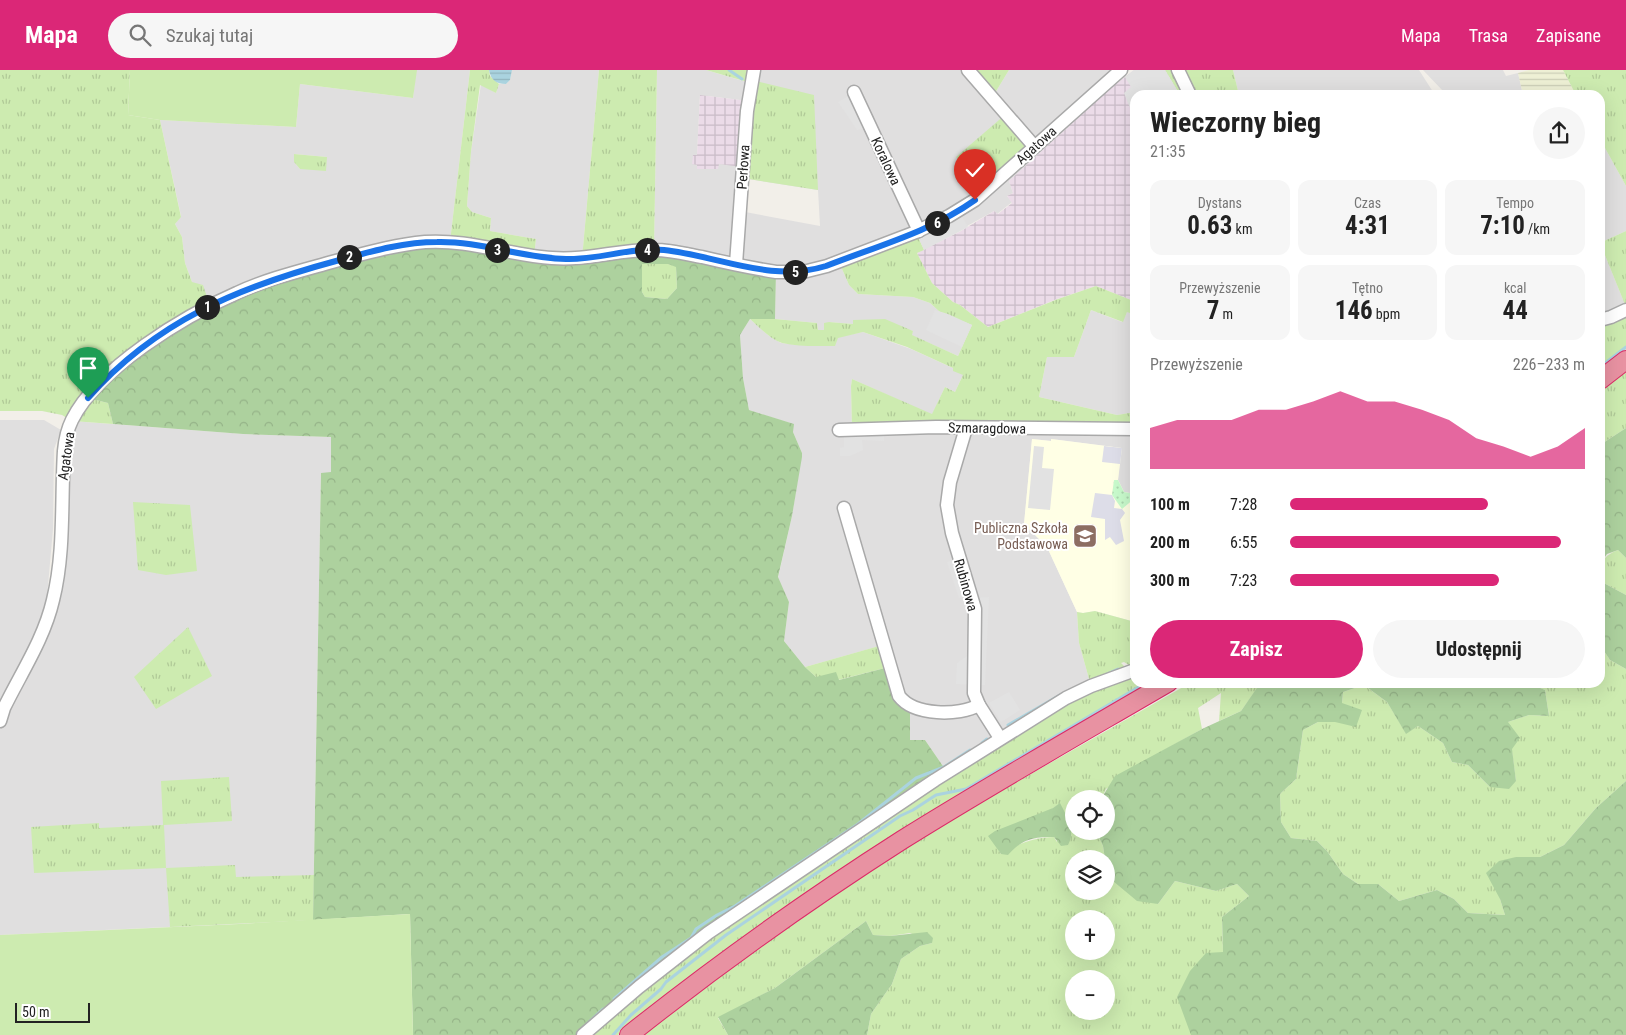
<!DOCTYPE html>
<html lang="pl">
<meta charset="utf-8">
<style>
:root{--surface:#fff;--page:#f6f6f6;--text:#222;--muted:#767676;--accent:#db2777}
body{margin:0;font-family:"Roboto Condensed",sans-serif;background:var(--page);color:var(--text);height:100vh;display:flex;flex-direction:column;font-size:19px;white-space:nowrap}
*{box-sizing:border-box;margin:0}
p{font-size:16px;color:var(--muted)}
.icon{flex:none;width:28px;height:28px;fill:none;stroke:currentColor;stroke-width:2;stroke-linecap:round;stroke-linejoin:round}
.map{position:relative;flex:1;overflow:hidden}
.drawer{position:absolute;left:1130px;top:20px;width:475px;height:598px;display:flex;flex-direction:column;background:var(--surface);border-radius:15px;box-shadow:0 5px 20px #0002}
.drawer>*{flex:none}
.tools{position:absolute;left:1065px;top:720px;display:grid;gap:10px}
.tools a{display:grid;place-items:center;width:50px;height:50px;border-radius:50%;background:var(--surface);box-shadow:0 5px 20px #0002;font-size:25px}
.scale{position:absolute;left:15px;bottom:12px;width:75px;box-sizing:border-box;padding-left:5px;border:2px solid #222;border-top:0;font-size:14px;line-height:18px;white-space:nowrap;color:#222;-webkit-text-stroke:4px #fff;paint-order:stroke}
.pin{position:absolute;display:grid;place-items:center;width:42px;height:42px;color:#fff;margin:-51px -21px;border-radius:50% 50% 50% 0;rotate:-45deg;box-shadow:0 0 5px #0007}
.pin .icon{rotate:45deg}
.km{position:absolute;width:25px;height:25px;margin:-12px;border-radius:50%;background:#222;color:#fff;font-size:14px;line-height:25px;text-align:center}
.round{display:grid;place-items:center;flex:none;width:52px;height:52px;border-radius:26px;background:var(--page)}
.head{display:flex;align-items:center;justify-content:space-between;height:85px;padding:0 20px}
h1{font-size:28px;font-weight:700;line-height:38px}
.figures{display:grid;grid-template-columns:repeat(3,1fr);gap:8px;height:85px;padding:5px 20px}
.figures div{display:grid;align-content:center;border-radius:12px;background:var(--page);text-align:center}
.figures b{font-size:25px;font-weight:700}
.figures small{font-size:14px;font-weight:400}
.figures p{font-size:14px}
.chart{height:140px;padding:10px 20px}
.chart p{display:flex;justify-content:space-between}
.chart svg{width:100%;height:90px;margin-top:5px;fill:var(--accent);opacity:.7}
.button{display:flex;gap:10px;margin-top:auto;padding:10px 20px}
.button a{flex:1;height:58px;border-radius:30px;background:var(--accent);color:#fff;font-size:20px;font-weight:700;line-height:58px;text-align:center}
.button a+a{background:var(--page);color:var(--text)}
ul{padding:0 20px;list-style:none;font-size:16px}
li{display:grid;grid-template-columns:80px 60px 1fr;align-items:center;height:38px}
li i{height:12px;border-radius:6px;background:var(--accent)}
header{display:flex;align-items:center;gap:30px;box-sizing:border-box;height:70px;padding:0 25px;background:var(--accent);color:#fff}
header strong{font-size:24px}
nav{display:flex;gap:28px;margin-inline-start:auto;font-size:18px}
.search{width:350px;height:45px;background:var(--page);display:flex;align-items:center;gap:12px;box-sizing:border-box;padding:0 18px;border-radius:28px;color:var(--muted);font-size:19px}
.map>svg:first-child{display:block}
.residential{fill:#e0dfdf;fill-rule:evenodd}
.industrial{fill:url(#industrial-grid)}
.education{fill:#ffffe5}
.farmland{fill:url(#farmland-rules)}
.grass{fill:url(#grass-tufts);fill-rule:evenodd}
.forest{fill:url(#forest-crowns);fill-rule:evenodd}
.park{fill:url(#park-dots)}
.garden{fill:#cdebb0}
.parking{fill:#e2e2e2}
.plaza{fill:#dddde8}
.water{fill:url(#water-rules)}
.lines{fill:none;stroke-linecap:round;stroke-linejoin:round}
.stream{stroke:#aad3df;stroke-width:3}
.minor-casing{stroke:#a9a9a9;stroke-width:15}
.highway-casing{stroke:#dc2a67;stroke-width:20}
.minor{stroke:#fff;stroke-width:12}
.highway{stroke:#e892a2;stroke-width:18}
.route-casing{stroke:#fff;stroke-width:10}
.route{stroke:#1a73e8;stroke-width:6}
.labels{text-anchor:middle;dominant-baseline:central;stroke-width:4;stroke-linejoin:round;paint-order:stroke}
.street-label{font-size:14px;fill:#222;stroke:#fff}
.education-label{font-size:14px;fill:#785e54;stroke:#fff;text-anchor:end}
</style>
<header>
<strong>Mapa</strong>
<div class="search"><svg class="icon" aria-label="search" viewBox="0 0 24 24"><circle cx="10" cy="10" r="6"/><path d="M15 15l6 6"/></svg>Szukaj tutaj</div>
<nav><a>Mapa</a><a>Trasa</a><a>Zapisane</a></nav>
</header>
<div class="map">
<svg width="1626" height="965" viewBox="0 0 1626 965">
<defs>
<pattern id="industrial-grid" width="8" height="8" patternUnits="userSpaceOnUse" patternTransform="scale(1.25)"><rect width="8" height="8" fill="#ebdbe8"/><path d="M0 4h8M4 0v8" fill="none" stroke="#c9bcc7"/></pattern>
<pattern id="farmland-rules" width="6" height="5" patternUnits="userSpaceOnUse" patternTransform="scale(1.25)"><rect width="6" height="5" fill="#eef0d5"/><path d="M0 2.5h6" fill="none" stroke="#ccceb7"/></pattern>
<pattern id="grass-tufts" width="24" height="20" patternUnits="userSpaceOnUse" patternTransform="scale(1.25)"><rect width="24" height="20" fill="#cdebb0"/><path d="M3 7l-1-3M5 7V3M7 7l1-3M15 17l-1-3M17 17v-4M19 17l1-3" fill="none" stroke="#b0c997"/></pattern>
<pattern id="forest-crowns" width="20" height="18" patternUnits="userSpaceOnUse" patternTransform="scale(1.25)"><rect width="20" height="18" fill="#add19e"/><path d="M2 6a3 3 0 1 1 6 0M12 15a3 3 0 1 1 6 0" fill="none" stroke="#95b388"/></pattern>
<pattern id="park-dots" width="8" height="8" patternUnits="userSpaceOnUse" patternTransform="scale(1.25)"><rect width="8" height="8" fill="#c8facc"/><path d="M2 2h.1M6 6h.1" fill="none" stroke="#acd6af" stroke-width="1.8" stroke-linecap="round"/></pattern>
<pattern id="water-rules" width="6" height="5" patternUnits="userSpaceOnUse" patternTransform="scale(1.25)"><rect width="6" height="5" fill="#aad3df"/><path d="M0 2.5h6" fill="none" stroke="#92b5bf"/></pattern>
</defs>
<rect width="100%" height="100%" fill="#f2efe9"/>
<!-- residential -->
<g class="residential">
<path d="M416,0H470L450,172L210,236L192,212L185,193L182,167L175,154L181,146L160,50L296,57L300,14L413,28ZM294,84L327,87L312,99H300L294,92Z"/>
<path d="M512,0H599L582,189L534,186L536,169L490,161L491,148L472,142L467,136L471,82L481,14L496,23L499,14H506L510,10Z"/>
<path d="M657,0H706L750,13L754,0H974L992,28L1009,0H1121L1051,69L1053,72L1009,111L1013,123L1007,126L1012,132L997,144L994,141L924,180L917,162L839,192L849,215L858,224L913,227L930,233L940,242L972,255L958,286L911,265L913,261L854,250L853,254L829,252L824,260H818L817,253L775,249L776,202L654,180ZM700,25L748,31L731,95L719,94L697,98V95L693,94L697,85ZM742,108L818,120L820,156L740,141Z"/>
<path d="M1233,0H1419L1435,25H1239Z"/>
<path d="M1423,0H1503L1506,6L1518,3L1523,25H1440L1444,22Z"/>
<path d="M1600,69L1626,116V161L1604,171L1600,163Z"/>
<path d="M1600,173L1626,237L1600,254Z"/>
<path d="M1091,240L1122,252L1127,242L1135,245V342L1117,345L1039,327L1047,287H1074Z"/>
<path d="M750,249L768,265L781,273L798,275L863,262L911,279L953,298L963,305L955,322L945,317L932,345L852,309L851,316L852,359H1135V424L1124,422L1118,410L1121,378L1052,369L1051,371L1032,369L1024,454L1047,477L1077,542L1079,573L1091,616L947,702L925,670H910V641L876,577L805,597L784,571L789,532L778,508L792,446L802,383L793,362V354L749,340L743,308L740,265Z"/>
<path d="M0,350H44L61,360L54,379L53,459L47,527L38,558L0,635Z"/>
<path d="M72,351L243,364L331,367V403H321L313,850L0,865V651L47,551Z"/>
</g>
<!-- industrial -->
<g class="industrial">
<path d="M1134,0H1165L1180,25H1135V220L1131,230L1096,216L1057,229L988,257L960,235L953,232L932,213L917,183L961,161L994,141L998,144L1012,133L1007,126L1013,123L1009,111L1112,17Z"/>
<path d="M700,25L748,31L742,97L719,94L718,99H697V95L692,94L693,85H697Z"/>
</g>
<!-- education -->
<path class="education" d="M1032,369L1051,371V369L1122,378L1118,410L1124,422L1135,424V552L1095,541L1083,543L1077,542L1047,477L1024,454Z"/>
<!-- farmland -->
<path class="farmland" d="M1529,0H1563L1576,25H1523L1518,3Z"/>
<!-- grass -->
<g class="grass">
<path d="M0,0H130L128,45L160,50L181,147L175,154L182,167L185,193L192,212L203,215L210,236L88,328L108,333L113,354L72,351L62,345L42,341H0Z"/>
<path d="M470,0H489L490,6L499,14L496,23L480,15L471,82L467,136L472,142L491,148L490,161L536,169L534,186L450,172Z"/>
<path d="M599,0H657L654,180L582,189Z"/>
<path d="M706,0H754L752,10L814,25L818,120L742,108L751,13Z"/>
<path d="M974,0H1009L992,28Z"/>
<path d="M1165,0H1233L1239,25H1180Z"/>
<path d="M1563,0H1626V116L1600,69V25H1576Z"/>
<path d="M1006,44L1034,76L982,117L956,87Z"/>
<path d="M294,84L327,87L326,101L300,99L294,92Z"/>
<path d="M1626,161V237L1600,173V163L1604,171Z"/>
<path d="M916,162L924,180L917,183L932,213L953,232L960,235L988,257L1058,229L1096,216L1131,230L1135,220V245L1127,242L1123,252L1091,240L1074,287H1047L1039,327L1117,345L1135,342V359H852L851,316L852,309L932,344L945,317L955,322L963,305L953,301V298L907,277L863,262L838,268L835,276C818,276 798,277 782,273C770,269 759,257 750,249H775L817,253L818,260H824V253L829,252L853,254V250L885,249L913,261L912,265L958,286L972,255L940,242L930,233L913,227L858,224L849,215L839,192Z"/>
<path d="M642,194H668L676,196L677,218L667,229L645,227L642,222Z"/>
<path d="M1626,244V279L1600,299V254Z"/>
<path d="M1626,300V358L1600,375V319Z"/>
<path d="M133,432L190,435L197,501L166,505L138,500Z"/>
<path d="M1618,480L1626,488V525L1600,511C1600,493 1601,487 1618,480Z"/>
<path d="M1095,541L1135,552V596L1132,597L1124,592L1121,593L1125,597L1127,603L1135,604V612L1153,613L686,912L618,965H583L687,878L1091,616L1079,573L1077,542L1083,543Z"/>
<path d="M188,557L212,606L156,639L134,607Z"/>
<path d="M1600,575L1610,590L1626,599V711L1596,738L1564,775L1540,787H1516L1500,829L1505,845L1468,843L1454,829L1437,820L1399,831L1378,814H1358L1343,804L1327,781L1317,771L1291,768L1281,752L1280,724L1296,709L1303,660L1318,652H1335L1342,633L1343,622L1364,615L1387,632L1406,663L1418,656L1443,673L1452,692L1468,695L1490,717L1516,711L1508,652L1529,645L1549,646L1545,620L1526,613L1600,612Z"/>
<path d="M879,576L885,598L838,610L816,607L805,597Z"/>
<path d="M1190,613H1261L1241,641L1219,651L1221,623L1198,638L1202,659L1150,688L1106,719L1101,729H1074V761H1096L1103,776L1105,789H1074V821H1106V799L1107,806L1158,834L1175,811L1216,821L1237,814L1249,826L1222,847L1223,882L1191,965H867L871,944L892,914L901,889L920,876L932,873L910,863L890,866L873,865L866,851L775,918L718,948L728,965H643L741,891L875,797L975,736ZM1060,734L1057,772L1054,767C1034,767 1018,774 1001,784L995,774ZM1074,849H1106V881H1074ZM1074,909H1106V941H1074Z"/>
<path d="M229,707L232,751L164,755L166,798L235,795L236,807L314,805L313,850L170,857L166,798L34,803L31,757L99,753V758L163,755L161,711Z"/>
</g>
<!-- forest -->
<g class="forest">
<path d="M426,172L546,188L635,180L776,202L775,249H750L740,265L743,308L749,340L794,354L793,362L802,383V387L792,446L778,507L789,532L784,571L805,597L816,607L836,602L839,610L885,598L910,641V670H925L947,702L733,844L583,965H413L410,844L313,850L321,403L331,402V367L243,364L113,354L108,333L88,328L116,299L237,223ZM642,194H668L676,197L677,218L667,229L645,227L642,222Z"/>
<path d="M1626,358V488L1618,480L1607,484L1600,494V375Z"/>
<path d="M1600,511L1626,525V599L1610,590L1600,575Z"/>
<path d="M1261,612H1526L1545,620L1549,646L1529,645L1508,652L1520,668L1512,679L1516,711L1509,719L1490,717L1468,695L1452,692L1443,673L1418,656L1406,664L1387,632L1364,615L1343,622L1342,633L1362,640L1356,657L1335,652H1318L1303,660L1296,709L1280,724L1281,752L1291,768L1317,771L1327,781L1343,804L1358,814H1378L1399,831L1437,820L1454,829L1468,843L1505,845L1500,829L1486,803L1499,791L1516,787H1540L1564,775L1596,738L1626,711V965H1191L1177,927L1190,901L1206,883L1223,882L1222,847L1249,826L1237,814L1216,821L1175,811L1158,834L1137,831L1107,806L1106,789H1105L1103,776L1096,761H1106V729H1101L1115,706L1202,659L1241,641Z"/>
<path d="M1060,733C1067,747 1076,761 1068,775L1061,776L1054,767C1033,767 1022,769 1008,785L1001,784L988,766L995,761L1053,738Z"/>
<path d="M866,851L873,865L890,866L927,862L933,868L932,873L920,876L901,889L892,914L871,944L867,965H728L718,947L775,918Z"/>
</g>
<!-- park -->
<path class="park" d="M1114,410H1118L1124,422L1135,424V428L1122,439L1112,425Z"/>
<!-- garden -->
<g class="garden">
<path d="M130,0H417L413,28L300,14L296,57L160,50L128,45Z"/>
<path d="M410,844L413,965H0V865L239,854Z"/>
</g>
<!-- parking -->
<g class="parking">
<path d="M1134,0H1165L1180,25H1135V41L1132,43L1124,23L1131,17L1125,7Z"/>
<path d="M858,21L870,57L857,60L838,32Z"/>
<path d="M959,141L968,157L924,180L916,162Z"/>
<path d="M935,240L948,244L972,255L962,277L926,260Z"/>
<path d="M884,359V371L862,370L863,380L850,386H840V378L844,377V360Z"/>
<path d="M1034,376L1044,377L1042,398L1054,399L1050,440L1028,438Z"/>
<path d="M959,487L972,524L959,528L947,492Z"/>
<path d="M989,527L985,615L956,614L957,593L971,583L973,528Z"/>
<path d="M1009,622L1020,640L1001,652L989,633Z"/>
</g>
<!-- plaza -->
<g class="plaza">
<path d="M1104,376L1122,378L1120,394L1102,392Z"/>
<path d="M1095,423L1112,425L1115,431L1114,438L1122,439L1125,443L1120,450L1124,471L1116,475L1110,467L1105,470V449L1091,447Z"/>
</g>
<!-- water -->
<path class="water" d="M489,0H512L510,10L506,14C496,14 491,10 489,0Z"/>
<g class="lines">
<!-- stream -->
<g class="stream">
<path d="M729,0L742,9"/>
<path d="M1600,297L1626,277"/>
<path d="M1107,604L1118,599"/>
<path d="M1008,655L1060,625"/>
<path d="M982,673L987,669"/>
<path d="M614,929L662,887L691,868L696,859L717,845L735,836L858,754L916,708L944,697L970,680"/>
<path d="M588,953L603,939"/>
<path d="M613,965L631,945L661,919L666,912L726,865L900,746L913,740L936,725L966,719L1147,612"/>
</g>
<defs>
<g id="minor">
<path d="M968,0L1034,76"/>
<path d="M1178,0L1190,25"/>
<path d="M854,22L919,161"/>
<path d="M736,194L747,41L754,0"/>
<path d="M1600,250L1611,247L1626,240"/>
<path d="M966,358L950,412L947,435L952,463L975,539L974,623L979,635L1000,668"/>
<path d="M839,360L936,357L1135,359"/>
<path d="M844,438L899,626C914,646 959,646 979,635"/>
<path d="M0,651L4,638C21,603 44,569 53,530C65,482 61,430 64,381C65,370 67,360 72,350C98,298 184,246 237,223C267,209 300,201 332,192C363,184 393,175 425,172C468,169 509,185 552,188C587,191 620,179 655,180C670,180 686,184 702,187C727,193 751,198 776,202H803L827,196L916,162L949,146L975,130L1121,0"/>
<path d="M583,965L639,917L708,863L935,710L1066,628L1091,616L1135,600"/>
</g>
<g id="highway">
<path d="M1600,310L1626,290"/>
<path d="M629,965C717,895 808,830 902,770C990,715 1080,664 1169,612"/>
</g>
</defs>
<!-- minor casing -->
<use href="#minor" class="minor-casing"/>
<!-- highway casing -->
<use href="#highway" class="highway-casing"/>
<!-- minor -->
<use href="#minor" class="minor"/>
<!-- highway -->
<use href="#highway" class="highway"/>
</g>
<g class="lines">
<defs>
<path id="route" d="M88,328C156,251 239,217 336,191C369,182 402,172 437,172C480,171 522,188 566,189C599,190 630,177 664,180C719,186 771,213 826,196C877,176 930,162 975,130"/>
</defs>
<!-- route casing -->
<use href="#route" class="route-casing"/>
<!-- route -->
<use href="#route" class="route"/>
</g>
<!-- icons -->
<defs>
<symbol id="school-square" viewBox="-11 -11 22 22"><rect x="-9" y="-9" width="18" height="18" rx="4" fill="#8d6e63" stroke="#fff"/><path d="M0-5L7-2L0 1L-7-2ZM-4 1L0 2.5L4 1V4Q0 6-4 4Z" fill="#fff"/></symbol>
</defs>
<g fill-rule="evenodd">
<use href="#school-square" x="1071" y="452" width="28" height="28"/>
</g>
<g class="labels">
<!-- street labels -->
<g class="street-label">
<text transform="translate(1036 75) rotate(-42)">Agatowa</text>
<text transform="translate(886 91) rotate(65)">Koralowa</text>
<text transform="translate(743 97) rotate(-86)">Perłowa</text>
<text transform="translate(987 358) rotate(1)">Szmaragdowa</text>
<text transform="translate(66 386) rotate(-82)">Agatowa</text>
<text transform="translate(966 515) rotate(74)">Rubinowa</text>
</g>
<!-- education labels -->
<g class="education-label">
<text x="1068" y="458">Publiczna Szkoła<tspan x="1068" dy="16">Podstawowa</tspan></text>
</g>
</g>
</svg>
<div class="tools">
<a><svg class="icon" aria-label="locate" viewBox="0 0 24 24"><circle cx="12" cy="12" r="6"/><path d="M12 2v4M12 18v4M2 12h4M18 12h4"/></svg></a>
<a><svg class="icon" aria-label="layers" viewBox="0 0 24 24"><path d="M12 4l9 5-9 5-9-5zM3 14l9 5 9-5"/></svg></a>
<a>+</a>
<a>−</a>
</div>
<div class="scale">50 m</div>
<div class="pin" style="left:88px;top:328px;background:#1e9e55"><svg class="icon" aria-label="arrive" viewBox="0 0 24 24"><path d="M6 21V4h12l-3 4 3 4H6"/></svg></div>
<div class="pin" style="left:975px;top:130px;background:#d93025"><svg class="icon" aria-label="check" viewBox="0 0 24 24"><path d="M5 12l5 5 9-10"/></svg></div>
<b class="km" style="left:207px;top:237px">1</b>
<b class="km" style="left:349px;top:187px">2</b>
<b class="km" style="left:497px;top:180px">3</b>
<b class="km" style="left:647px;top:180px">4</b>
<b class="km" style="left:795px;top:202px">5</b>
<b class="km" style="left:937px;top:153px">6</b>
<section class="drawer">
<div class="head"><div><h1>Wieczorny bieg</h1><p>21:35</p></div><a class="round"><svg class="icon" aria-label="share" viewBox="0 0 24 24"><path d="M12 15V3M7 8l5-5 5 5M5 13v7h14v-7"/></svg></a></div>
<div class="figures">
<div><p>Dystans</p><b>0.63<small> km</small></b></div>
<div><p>Czas</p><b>4:31</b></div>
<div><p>Tempo</p><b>7:10<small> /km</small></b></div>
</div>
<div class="figures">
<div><p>Przewyższenie</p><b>7<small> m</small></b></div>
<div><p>Tętno</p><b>146<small> bpm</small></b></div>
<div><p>kcal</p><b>44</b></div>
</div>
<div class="chart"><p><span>Przewyższenie</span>226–233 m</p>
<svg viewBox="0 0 160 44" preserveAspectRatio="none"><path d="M0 44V24L10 20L20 20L30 20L40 15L50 15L60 11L70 6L80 11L90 11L100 15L110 20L120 29L130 33L140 38L150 33L160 24V44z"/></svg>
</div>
<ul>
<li><b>100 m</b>7:28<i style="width:67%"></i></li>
<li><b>200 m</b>6:55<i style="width:92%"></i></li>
<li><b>300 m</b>7:23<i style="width:71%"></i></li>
</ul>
<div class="button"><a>Zapisz</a><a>Udostępnij</a></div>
</section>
</div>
